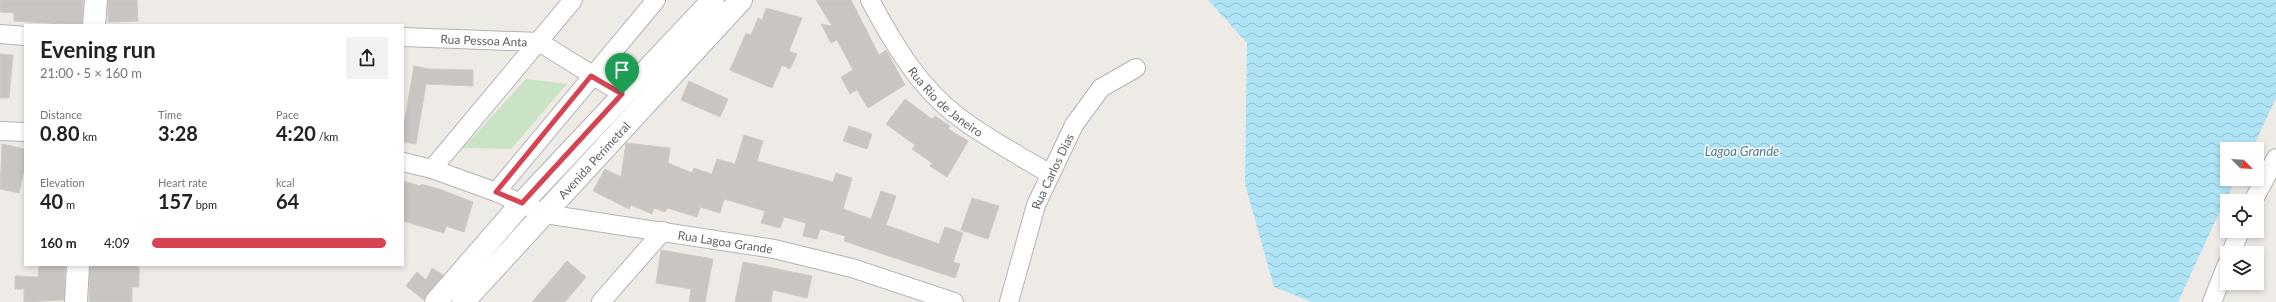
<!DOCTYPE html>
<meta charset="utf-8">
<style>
:root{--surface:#fff;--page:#f2f2f2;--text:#222;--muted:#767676;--accent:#d64353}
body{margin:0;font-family:Lato,sans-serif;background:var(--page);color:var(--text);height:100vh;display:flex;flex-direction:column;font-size:15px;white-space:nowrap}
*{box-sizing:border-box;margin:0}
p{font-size:13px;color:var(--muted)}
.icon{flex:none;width:22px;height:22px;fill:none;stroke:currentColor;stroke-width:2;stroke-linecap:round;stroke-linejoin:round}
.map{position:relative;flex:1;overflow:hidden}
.sheet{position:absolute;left:24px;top:24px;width:380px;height:242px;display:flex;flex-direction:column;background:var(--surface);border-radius:0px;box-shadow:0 2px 6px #0003}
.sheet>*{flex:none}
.needle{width:26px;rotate:114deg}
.tools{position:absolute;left:2220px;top:142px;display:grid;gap:8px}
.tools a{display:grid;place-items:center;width:44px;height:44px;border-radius:0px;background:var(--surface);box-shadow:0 2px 6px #0003;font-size:20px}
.pin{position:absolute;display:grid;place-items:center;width:34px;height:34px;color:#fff;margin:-41px -17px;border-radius:50% 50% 50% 0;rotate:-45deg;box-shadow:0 0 4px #0007}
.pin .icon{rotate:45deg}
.round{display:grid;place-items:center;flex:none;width:42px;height:42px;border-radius:0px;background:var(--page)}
.headline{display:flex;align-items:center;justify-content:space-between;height:68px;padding:0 16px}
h1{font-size:22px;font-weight:700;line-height:30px}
.figures{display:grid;grid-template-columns:repeat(3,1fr);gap:6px;height:68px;padding:4px 16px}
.figures div{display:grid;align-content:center}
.figures b{font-size:20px;font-weight:700}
.figures small{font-size:11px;font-weight:400}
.figures p{font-size:11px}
ul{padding:0 16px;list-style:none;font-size:13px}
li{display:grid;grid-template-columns:64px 48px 1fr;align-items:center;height:30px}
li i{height:10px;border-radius:5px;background:var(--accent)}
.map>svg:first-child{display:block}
.green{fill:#cae3c5}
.water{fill:url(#water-waves)}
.building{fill:#c9c5c2;stroke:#d2cbc4}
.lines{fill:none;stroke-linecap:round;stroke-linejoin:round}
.street-casing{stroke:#b1b4b6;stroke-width:20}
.secondary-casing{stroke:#b0b4b7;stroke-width:24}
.street{stroke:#fff;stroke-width:18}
.secondary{stroke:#fff;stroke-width:22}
.route-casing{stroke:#fff;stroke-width:8}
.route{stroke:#d64353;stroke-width:5}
.labels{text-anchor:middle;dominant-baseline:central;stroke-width:3;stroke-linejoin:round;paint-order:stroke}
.street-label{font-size:12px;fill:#5d6264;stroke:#fff}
.water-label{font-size:13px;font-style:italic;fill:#467b96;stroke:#fff}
</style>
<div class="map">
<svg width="2276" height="302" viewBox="0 0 2276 302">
<defs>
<pattern id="water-waves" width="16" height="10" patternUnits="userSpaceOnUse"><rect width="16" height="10" fill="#aee4f6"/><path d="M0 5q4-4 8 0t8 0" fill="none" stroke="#91bccb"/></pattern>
</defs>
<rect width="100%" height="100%" fill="#eeeae6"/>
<!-- green -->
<path class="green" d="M526,79L567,84L511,149L463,148Z"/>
<!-- water -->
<path class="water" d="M1208,0H2276V98L2252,149H2227V179H2236L2211,230L2178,302H1312L1274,287L1245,184L1247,43Z"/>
<!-- building -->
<g class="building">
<path d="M0,0H83L82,25L14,21V13L0,12Z"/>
<path d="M108,0H137L138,21L108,22Z"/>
<path d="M816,0H851L879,55L886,50L905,85L868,108L857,90L850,94L841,77L853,70L837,40L831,43L821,24L832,26Z"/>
<path d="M766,8L802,18L789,51L797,54L790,69L782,65L772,88L730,70L746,33L751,35L758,18L762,20Z"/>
<path d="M0,54L13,55L9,98H0Z"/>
<path d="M414,66L429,69L473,70V86L426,84L416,144L403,142V130Z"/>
<path d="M689,81L728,99L720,117L681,100Z"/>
<path d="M905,99L932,119L935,116L950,126L948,129L968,141L947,177L930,166L932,163L912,149L915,145L886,124Z"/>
<path d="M849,126L872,134L867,149L843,141Z"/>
<path d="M744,135L763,141L757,161L833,182L836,173L852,178L843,209L871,219L881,191L896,196L886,225L939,244L945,227L963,233L953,262L960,264L955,278L844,241L845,236L820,229L817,239L803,236L806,223L784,217L780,228L761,223L765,211L724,199L720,213L700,207L697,217L667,208L665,212L654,208L652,214L631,205L629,209L593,191L605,169L621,177L626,143L670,148L668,163L692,173L694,168L712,174L717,159L735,164Z"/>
<path d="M2,144L25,149V165L19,193L0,189Z"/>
<path d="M403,181L421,186V184L439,189L473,202L464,232L446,226L444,233L403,221Z"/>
<path d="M972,198L999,206L988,239L961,230Z"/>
<path d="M661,250L713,259L705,302H689L691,289L656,283Z"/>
<path d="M567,261L586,277L565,302H532Z"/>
<path d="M743,262L812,276L807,298L773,290L771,302H735Z"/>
<path d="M39,265H65L64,300L24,302V289H15V276L38,277Z"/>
<path d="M90,265H139V287H132V302H89Z"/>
<path d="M432,268L443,275L424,300L406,286L417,272L426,280Z"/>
</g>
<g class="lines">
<defs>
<g id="street">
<path id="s1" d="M870,0C893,43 920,89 960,118C988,139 1020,156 1050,174"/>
<path d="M0,34L25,36"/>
<path id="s2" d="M403,37L539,42L623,94"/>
<path d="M0,131L25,132"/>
<path id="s3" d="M403,162L432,169L496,192L545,214L774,249L852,268L954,302"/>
<path d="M432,169L573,0"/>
<path d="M496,192L656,0"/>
<path d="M2253,201L2276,158"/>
<path d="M2231,253L2240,231"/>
<path d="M601,302L663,231"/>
<path id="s4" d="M1009,302L1036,205L1074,125L1101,88L1136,68"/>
<path d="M2212,302L2227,264"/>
</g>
<g id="secondary">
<path d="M94,25L96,0"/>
<path d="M76,302L78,265"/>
<path d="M436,302L522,203L713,0"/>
<path id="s5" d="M463,302L741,0"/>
</g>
</defs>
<!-- street casing -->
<use href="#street" class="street-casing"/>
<!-- secondary casing -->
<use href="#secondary" class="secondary-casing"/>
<!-- street -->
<use href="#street" class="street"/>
<!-- secondary -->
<use href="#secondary" class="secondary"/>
</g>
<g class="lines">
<defs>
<path id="route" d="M591,76L622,94L522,203L496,192Z"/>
</defs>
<!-- route casing -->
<use href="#route" class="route-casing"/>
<!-- route -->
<use href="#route" class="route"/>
</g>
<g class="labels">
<!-- street labels -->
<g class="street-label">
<text stroke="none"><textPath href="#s2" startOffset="81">Rua Pessoa Anta</textPath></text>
<text stroke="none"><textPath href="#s1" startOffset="128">Rua Rio de Janeiro</textPath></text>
<text stroke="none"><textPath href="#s5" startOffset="193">Avenida Perimetral</textPath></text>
<text stroke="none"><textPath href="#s4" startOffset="138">Rua Carlos Dias</textPath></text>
<text stroke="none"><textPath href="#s3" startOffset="334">Rua Lagoa Grande</textPath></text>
</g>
<!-- water labels -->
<g class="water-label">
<text x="1742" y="151">Lagoa Grande</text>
</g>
</g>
</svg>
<div class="tools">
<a><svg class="needle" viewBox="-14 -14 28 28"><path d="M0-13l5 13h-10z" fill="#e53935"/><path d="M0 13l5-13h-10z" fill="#767676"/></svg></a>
<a><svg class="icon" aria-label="locate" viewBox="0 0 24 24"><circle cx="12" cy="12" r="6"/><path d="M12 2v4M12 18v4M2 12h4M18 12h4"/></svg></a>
<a><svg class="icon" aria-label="layers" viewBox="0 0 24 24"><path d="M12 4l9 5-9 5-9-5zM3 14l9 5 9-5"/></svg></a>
</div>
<div class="pin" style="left:622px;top:94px;background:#1e9e55"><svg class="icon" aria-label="arrive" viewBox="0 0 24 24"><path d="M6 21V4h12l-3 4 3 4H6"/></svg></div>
<section class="sheet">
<div class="headline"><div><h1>Evening run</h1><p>21:00 · 5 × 160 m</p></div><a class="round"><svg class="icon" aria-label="share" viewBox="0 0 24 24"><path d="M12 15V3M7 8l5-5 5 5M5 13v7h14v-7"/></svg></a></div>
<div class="figures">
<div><p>Distance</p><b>0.80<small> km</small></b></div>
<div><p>Time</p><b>3:28</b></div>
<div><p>Pace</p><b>4:20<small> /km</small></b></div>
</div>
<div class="figures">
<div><p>Elevation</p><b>40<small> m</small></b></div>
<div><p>Heart rate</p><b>157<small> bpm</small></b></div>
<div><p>kcal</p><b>64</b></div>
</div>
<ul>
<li><b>160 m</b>4:09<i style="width:99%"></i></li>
</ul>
</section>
</div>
